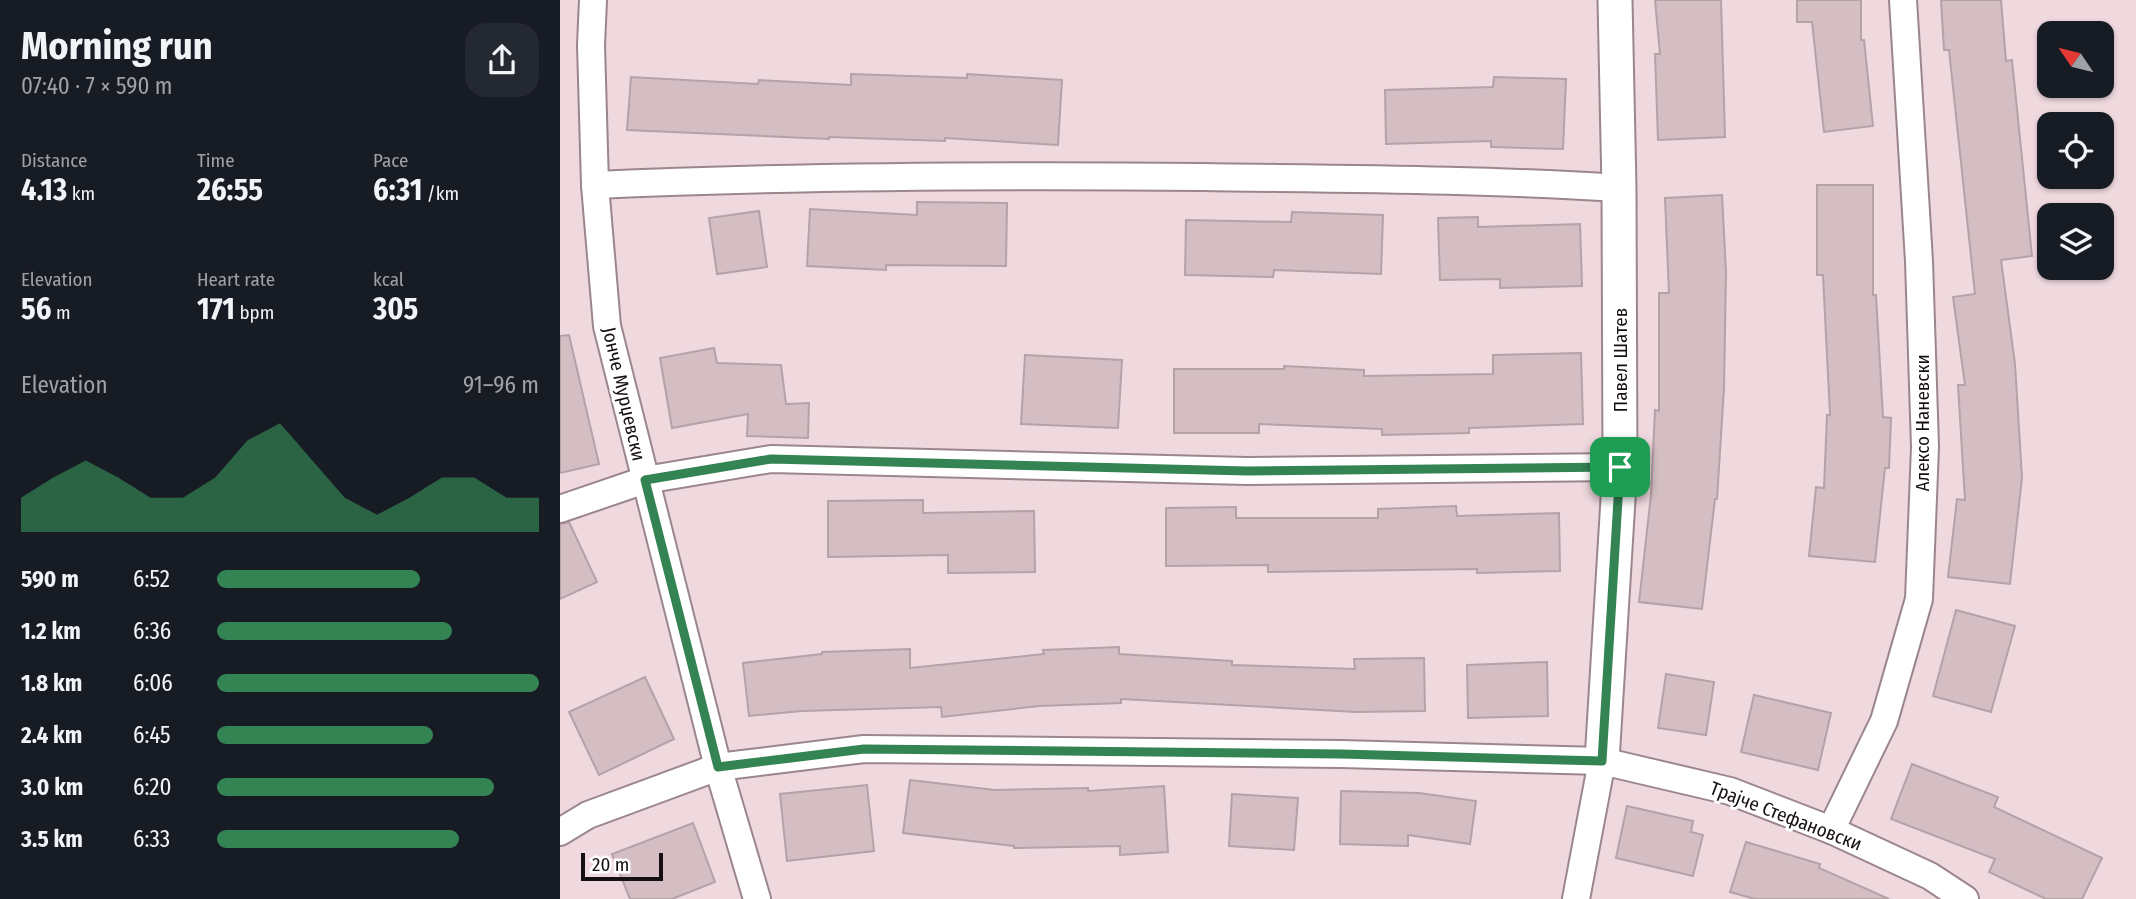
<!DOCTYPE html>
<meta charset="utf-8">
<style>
:root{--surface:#171b24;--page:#242831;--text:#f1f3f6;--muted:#9ea1a6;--accent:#348353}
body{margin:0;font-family:"Fira Sans Condensed",sans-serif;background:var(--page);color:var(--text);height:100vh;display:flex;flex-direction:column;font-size:26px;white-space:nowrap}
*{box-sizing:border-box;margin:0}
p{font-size:23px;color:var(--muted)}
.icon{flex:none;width:38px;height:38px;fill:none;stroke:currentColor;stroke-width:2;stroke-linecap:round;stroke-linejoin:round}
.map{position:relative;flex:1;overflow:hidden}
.panel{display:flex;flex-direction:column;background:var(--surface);width:560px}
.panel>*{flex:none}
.needle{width:46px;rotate:305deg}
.tools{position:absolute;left:1477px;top:21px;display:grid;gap:14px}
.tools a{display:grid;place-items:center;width:77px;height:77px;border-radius:14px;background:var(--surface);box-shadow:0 2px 5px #0004;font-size:35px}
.scale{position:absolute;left:21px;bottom:18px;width:82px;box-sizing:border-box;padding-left:7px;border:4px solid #160f11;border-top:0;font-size:19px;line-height:24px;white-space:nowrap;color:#160f11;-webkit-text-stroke:5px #fff;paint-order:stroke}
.pin{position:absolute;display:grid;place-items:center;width:60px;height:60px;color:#fff;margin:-30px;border-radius:14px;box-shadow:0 4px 10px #0006}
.round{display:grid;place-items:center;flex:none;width:74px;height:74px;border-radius:21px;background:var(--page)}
.headline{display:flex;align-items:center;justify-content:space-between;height:119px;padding:0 21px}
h1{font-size:38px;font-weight:700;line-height:52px}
.stats{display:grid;grid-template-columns:repeat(3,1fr);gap:10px;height:119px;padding:7px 21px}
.stats div{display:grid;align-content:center}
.stats b{font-size:30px;font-weight:700}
.stats small{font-size:19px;font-weight:400}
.stats p{font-size:19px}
.chart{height:196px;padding:14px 21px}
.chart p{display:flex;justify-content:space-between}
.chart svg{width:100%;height:126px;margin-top:7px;fill:var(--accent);opacity:.7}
ul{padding:0 21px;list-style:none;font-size:23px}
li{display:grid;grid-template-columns:112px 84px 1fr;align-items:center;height:52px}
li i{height:18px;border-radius:9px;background:var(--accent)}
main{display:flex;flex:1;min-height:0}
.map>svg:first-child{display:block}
.building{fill:#d4bec4;stroke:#b6a1a7;stroke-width:2}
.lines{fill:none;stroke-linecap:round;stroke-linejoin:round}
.minor-casing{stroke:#9b868c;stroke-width:30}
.tertiary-casing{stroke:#9b868c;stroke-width:37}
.minor{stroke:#fff;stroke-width:26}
.tertiary{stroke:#fff;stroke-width:33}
.route-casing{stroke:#fff;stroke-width:14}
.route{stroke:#348353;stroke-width:9}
.labels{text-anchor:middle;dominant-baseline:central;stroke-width:6;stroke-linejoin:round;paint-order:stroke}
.street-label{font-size:19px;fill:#160f11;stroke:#fff}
</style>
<main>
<section class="panel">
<div class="headline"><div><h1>Morning run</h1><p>07:40 · 7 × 590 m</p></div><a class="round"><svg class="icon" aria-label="share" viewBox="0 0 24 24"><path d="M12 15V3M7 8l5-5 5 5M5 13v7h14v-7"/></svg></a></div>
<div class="stats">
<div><p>Distance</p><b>4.13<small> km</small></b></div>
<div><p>Time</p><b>26:55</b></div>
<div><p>Pace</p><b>6:31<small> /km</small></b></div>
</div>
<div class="stats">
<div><p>Elevation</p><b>56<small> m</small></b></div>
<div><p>Heart rate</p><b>171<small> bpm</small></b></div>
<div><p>kcal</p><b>305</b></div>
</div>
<div class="chart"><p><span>Elevation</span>91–96 m</p>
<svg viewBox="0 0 160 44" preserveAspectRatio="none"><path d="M0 44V32L10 25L20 19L30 25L40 32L50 32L60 25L70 12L80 6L90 19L100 32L110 38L120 32L130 25L140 25L150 32L160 32V44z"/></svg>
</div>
<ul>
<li><b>590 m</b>6:52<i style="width:63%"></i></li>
<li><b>1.2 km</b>6:36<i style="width:73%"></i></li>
<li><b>1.8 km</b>6:06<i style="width:100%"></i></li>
<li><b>2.4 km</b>6:45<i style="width:67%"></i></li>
<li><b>3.0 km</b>6:20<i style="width:86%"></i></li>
<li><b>3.5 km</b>6:33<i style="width:75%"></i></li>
</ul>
</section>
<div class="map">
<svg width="1576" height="899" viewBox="0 0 1576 899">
<rect width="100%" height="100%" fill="#efd9df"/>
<!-- building -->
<g class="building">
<path d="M1095,0H1161L1165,137L1098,140L1095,54H1100Z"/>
<path d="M1237,0H1301V40H1304L1313,126L1264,132L1252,22H1237Z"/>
<path d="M1381,0H1441L1446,61L1452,60L1472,256L1441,260L1455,364L1462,478L1450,584L1388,577L1397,499L1405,500L1398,385H1405L1393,297L1415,294L1389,50H1384Z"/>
<path d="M291,74L407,78V74L502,80L498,145L385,138V141L269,137V139L67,130L71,77L198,84L199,80L291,85Z"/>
<path d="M934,77L1006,79L1003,149L931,147V141L826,144L825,90L933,87Z"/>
<path d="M1257,185H1313V295H1316L1323,417L1331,418L1329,468H1325L1315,562L1249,556L1256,487L1264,488L1267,415H1270L1263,275H1257Z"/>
<path d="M1162,195L1166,272L1164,388L1157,499H1155L1142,609L1079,602L1091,495L1095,410L1099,411V293H1109L1105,198Z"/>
<path d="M357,202L447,203L446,266L326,265V270L247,266L250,209L357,215Z"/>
<path d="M199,211L207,267L157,274L149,218Z"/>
<path d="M732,212L823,215L821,274L714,270L713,277L625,275L626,220L731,222Z"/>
<path d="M918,217V227L1020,224L1022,286L940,288V279L880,280L878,218Z"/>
<path d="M9,335L39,464L0,473V336Z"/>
<path d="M154,348L157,363L221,365L226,404L249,403L248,438L187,436L188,414L112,428L100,358Z"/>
<path d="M1021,353L1023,424L909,428V433L822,435V429L699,424V433H614V369H724V366L804,370V376L933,374V355Z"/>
<path d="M465,355L562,360L558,428L461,424Z"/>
<path d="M363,500V513L474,511L475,572L388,573V555L268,557V501Z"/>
<path d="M896,506L897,516L999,513L1000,571L917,573V569L708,572V565L606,566V508L676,507V518H818V509Z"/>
<path d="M9,522L37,582L0,599V524Z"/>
<path d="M1396,610L1455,626L1431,712L1373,696Z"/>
<path d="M559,647V654L672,661V665L795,669L794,659L864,658L865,711L796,712L561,699V703L479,706L382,717L381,707L242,711L189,716L183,663L262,654V652L350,649V668L484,654L483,650Z"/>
<path d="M987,662L988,716L908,718L907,665Z"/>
<path d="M1106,674L1154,682L1146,735L1098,728Z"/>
<path d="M85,677L114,739L39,775L9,712Z"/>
<path d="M1194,695L1271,713L1258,770L1181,752Z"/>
<path d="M1352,764L1438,797L1434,807L1542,858L1522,899H1486L1429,872L1435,859L1331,819Z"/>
<path d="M350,780L435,790L528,788V791L604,786L608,852L560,855V846L454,848V846L343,833Z"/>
<path d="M307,785L314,851L227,861L220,794Z"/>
<path d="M781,791L859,793L916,801L910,844L848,835V846L780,844Z"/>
<path d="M672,794L738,798L734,850L669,846Z"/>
<path d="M1067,806L1133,821L1131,832L1143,835L1133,876L1056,858Z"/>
<path d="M133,823L155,882L112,899H70L52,854Z"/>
<path d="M1186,842L1260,864L1259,868L1329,899H1195L1170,892Z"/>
</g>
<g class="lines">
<defs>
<g id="minor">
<path d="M33,0L31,45L35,185L47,326L158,767L197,899"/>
<path d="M35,185C237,176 440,175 642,177C782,179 920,179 1059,188"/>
<path d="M0,509L85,480L211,459L687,471L1060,467"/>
<path d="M1271,830L1324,721L1359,599L1365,447L1359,261L1343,0"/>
<path d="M0,832L28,815L158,767L304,749L781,754L1042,761L1170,791L1271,830L1370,876L1405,899"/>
<path d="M1016,899L1042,761"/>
</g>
<path id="tertiary" d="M1042,761L1060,467L1059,188L1055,0"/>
</defs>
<!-- minor casing -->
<use href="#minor" class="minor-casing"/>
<!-- tertiary casing -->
<use href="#tertiary" class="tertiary-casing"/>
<!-- minor -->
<use href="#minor" class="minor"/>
<!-- tertiary -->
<use href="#tertiary" class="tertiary"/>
</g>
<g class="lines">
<defs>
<path id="route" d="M211,459L687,471L1060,467L1042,761L781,754L304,749L158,767L85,480Z"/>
</defs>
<!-- route casing -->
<use href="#route" class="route-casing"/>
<!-- route -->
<use href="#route" class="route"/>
</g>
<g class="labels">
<!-- street labels -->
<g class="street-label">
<text transform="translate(1060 360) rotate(-90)">Павел Шатев</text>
<text transform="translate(64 394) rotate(77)">Јонче Мурџевски</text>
<text transform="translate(1362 423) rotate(-90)">Алексо Наневски</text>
<text transform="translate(1226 816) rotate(21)">Трајче Стефановски</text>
</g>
</g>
</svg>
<div class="tools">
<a><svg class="needle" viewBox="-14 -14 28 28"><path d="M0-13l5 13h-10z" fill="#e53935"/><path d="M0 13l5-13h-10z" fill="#9ea1a6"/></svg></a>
<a><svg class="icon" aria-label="locate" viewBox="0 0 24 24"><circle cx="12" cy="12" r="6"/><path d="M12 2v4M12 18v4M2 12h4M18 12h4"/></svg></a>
<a><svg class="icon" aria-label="layers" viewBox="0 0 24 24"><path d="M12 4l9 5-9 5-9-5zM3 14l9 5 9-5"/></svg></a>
</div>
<div class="scale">20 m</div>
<div class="pin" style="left:1060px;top:467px;background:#1e9e55"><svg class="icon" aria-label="arrive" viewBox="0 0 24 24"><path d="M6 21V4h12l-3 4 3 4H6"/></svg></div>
</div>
</main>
